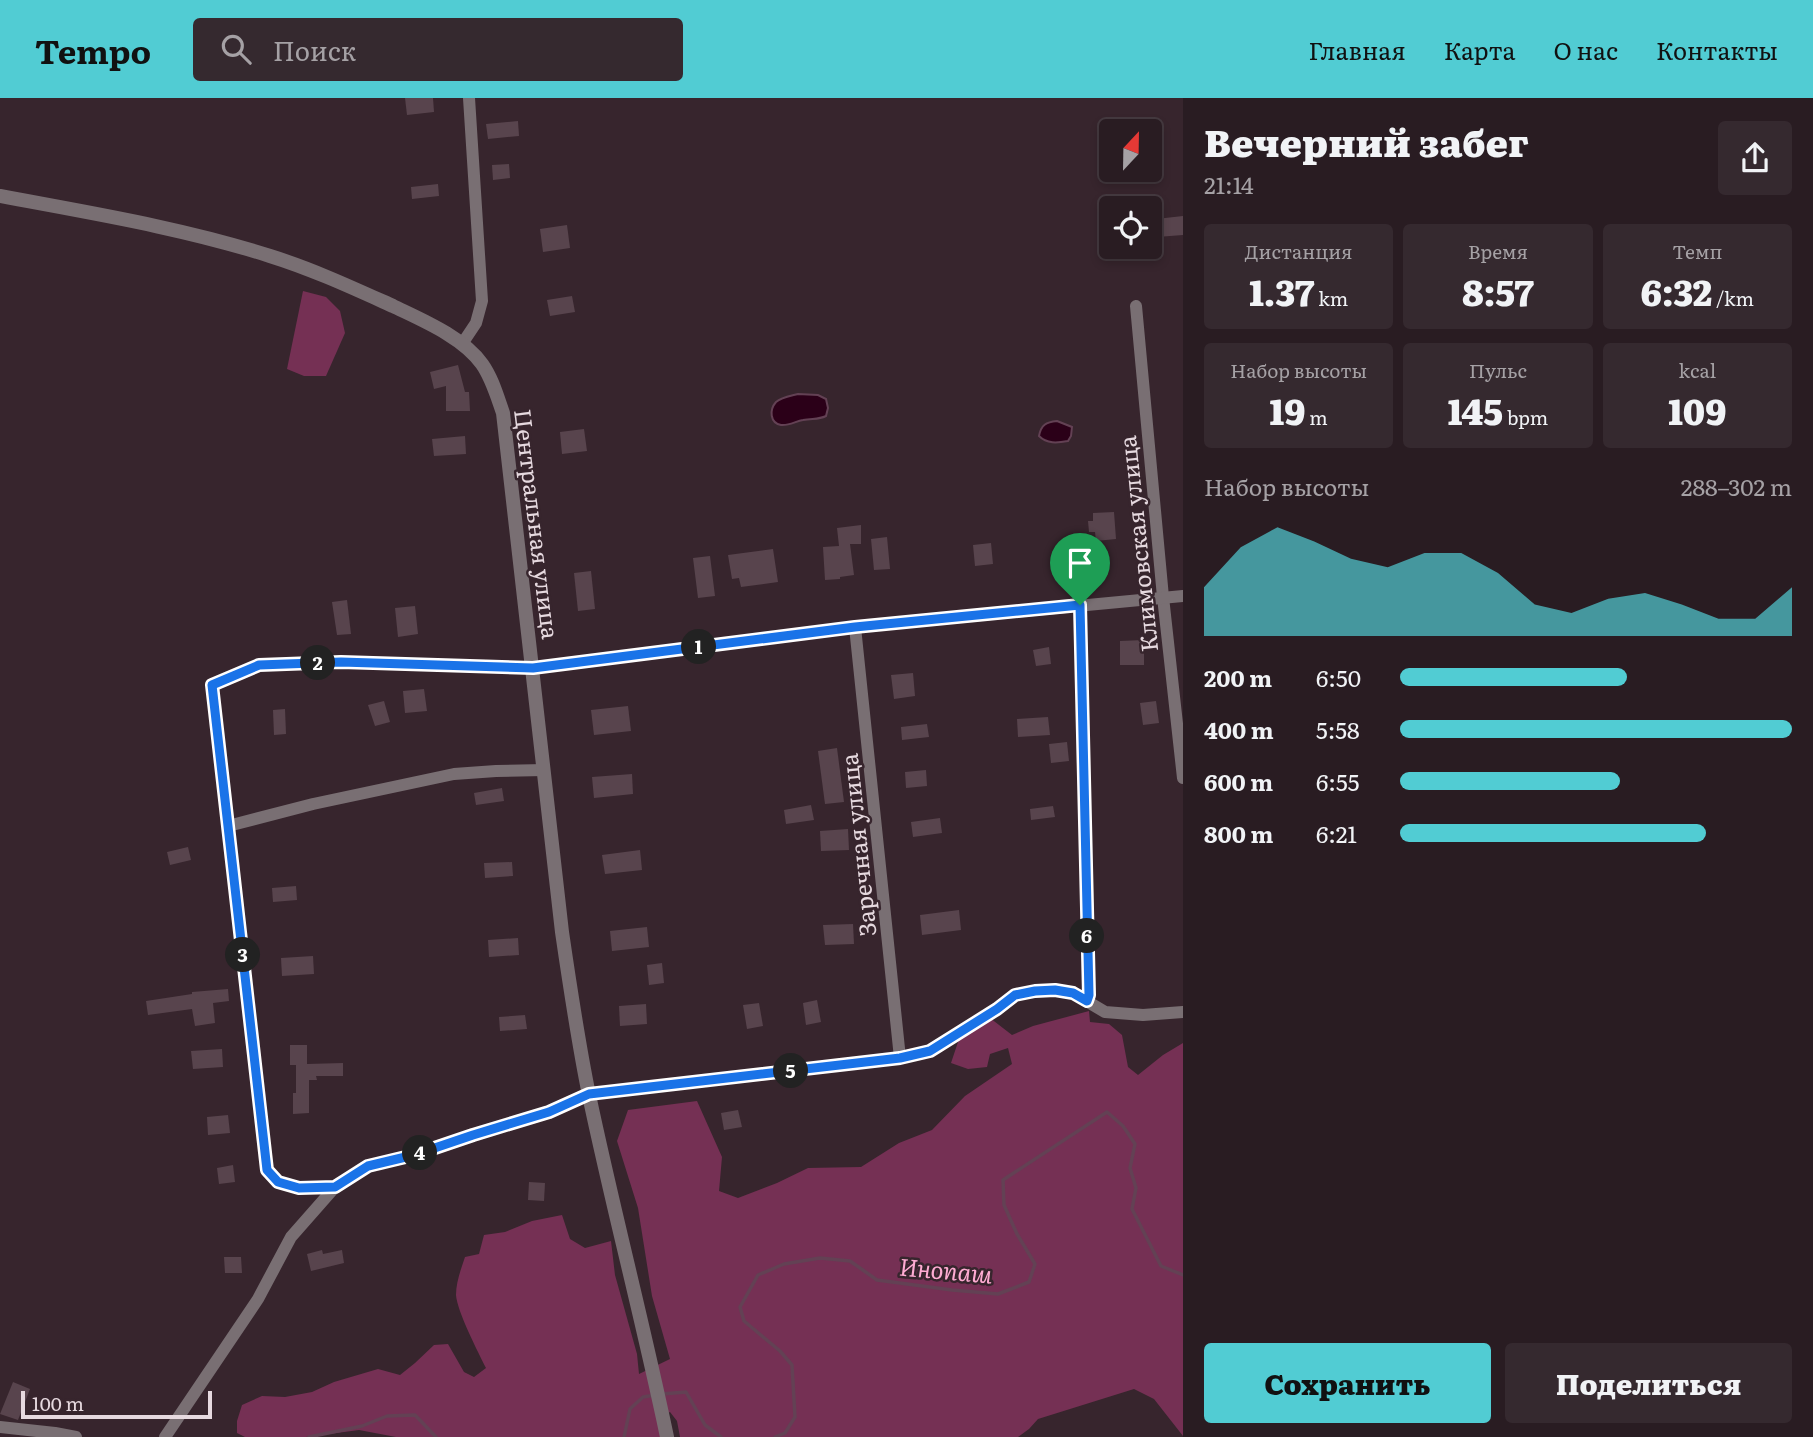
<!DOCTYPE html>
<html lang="ru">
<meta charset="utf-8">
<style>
:root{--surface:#291c22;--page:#35292f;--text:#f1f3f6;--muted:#a5a1a5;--line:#453a40;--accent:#51ccd3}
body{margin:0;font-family:Literata,serif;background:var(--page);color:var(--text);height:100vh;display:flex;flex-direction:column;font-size:26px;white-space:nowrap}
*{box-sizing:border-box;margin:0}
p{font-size:23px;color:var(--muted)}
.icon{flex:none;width:38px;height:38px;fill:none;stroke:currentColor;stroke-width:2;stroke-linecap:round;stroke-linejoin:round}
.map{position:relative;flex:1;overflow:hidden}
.side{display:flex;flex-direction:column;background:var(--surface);width:630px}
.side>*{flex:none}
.needle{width:46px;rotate:22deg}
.fabs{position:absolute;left:1099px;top:21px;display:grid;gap:14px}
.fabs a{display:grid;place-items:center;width:63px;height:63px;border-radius:7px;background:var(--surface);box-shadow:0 4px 10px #0003,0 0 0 2px var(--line);font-size:35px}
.scale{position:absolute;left:21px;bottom:18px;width:191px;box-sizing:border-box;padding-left:7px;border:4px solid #e6d9df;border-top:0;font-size:19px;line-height:24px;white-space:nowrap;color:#e6d9df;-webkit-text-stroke:5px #37252d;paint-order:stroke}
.pin{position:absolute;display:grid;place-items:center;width:60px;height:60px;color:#fff;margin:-72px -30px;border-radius:50% 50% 50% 0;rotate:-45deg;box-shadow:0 0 7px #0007}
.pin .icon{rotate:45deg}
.km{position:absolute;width:35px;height:35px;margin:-18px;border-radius:50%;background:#222;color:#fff;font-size:19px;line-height:35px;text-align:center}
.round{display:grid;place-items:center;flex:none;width:74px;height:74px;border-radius:7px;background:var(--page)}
.overview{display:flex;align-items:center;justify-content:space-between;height:119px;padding:0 21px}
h1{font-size:38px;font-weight:800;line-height:52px}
.metrics{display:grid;grid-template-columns:repeat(3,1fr);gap:10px;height:119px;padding:7px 21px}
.metrics div{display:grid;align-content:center;border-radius:7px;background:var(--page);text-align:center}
.metrics b{font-size:35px;font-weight:800}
.metrics small{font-size:19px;font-weight:400}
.metrics p{font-size:19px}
.chart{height:196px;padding:14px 21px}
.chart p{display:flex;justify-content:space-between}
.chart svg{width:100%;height:126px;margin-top:7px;fill:var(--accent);opacity:.7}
.primary-button{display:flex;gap:14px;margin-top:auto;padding:14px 21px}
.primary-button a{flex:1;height:80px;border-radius:7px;background:var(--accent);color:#111;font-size:28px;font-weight:800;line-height:80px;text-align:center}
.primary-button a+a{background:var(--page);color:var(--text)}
ul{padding:0 21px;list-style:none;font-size:23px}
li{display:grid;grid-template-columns:112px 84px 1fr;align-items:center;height:52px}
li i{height:18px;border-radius:9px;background:var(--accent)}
header{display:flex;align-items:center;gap:42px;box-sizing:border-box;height:98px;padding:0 35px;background:var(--accent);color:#111}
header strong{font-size:33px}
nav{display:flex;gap:38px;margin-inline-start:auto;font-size:24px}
.search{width:490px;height:63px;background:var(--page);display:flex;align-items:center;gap:18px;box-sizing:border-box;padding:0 24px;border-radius:7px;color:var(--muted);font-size:26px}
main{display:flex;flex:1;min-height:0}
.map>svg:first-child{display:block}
.green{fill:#753054}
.water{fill:#2b0018;stroke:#634154;stroke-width:2}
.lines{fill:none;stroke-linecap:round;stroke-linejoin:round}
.stream{stroke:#634154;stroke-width:3.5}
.building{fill:#58444d}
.minor{stroke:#796f73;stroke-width:12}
.tertiary{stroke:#796f73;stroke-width:14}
.route-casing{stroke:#fff;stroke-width:14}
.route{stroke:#1a73e8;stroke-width:9}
.labels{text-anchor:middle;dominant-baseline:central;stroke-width:5;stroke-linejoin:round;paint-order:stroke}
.street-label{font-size:23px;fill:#e6d9df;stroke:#37252d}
.water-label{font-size:24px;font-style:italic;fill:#feabd2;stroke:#37252d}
</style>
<header>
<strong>Tempo</strong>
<div class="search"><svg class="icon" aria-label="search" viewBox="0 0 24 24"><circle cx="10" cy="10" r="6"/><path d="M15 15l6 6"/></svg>Поиск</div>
<nav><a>Главная</a><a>Карта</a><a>О нас</a><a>Контакты</a></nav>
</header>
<main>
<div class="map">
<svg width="1183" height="1339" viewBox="0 0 1183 1339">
<rect width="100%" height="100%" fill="#37252d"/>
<!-- green -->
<g class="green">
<path d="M303,193L326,199L340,213L345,235L326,278H304L287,271Z"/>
<path d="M1089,913L1090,924L1109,926L1122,937L1128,969L1138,977L1163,957L1183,945V941V1338L1154,1301L1134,1291L1038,1321L1029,1331L1018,1339H680L677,1323L670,1314L659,1320L661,1339H396L359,1332L306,1339H245L237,1335V1323L242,1307L262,1298L285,1299L312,1294L334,1284L378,1271L400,1277L415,1265L434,1247L448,1246L464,1274L474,1279L486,1270C478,1254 457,1213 456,1197C456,1184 461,1171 465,1159L479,1156L484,1137L505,1134L532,1123L562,1117L570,1141L585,1150L611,1143L615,1177L637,1256L639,1276L670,1261L652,1198L638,1110L617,1043L628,1012L697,1003L722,1059L719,1093L738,1100L777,1085L808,1070L861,1069L899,1045L932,1032L965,998L1012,966L1008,950L990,956L987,969L968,971L951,965L960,938L990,920L1012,937L1033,928Z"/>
</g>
<!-- water -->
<g class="water">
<path d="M798,296L818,297L826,301L828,310L826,318C818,322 812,320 803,322C796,323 789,328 781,327C770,325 769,312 776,304C782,299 791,298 798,296Z"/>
<path d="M1057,323L1072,329L1071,338L1068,343C1057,345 1047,346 1039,338C1041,327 1046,324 1057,323Z"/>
</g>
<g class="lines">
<!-- stream -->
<g class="stream">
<path d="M662,1296L686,1294L705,1327L721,1339"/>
<path d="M309,1339L362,1328L387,1318L415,1317L436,1339"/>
<path d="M624,1339L630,1311L643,1299L655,1297"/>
<path d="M775,1339L785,1335L795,1319L792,1267L780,1253L744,1223L740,1209L758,1177L784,1166L820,1160L850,1163L877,1182L952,1192L998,1196L1029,1184L1035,1166L1017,1136L1004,1107L1003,1082L1107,1014L1123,1028L1135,1046L1130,1070L1136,1090L1132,1111L1161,1168L1183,1177"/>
</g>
</g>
<!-- building -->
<g class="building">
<path d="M405,0H433L434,14L407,17Z"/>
<path d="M518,23L519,38L488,41L486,26Z"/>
<path d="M509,66L510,80L493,82L492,67Z"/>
<path d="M438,86L439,98L412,101L411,89Z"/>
<path d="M1183,118V137L1157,139L1156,121Z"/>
<path d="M567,127L570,150L543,154L540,131Z"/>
<path d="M572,198L575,214L550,218L547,202Z"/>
<path d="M458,267L465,294H469L470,313H446V288L434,291L430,274Z"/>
<path d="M584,331L587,353L562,356L560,334Z"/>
<path d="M465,338L466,356L434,358L432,341Z"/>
<path d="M1114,414L1116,441L1096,443L1095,434H1089L1088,423H1093V415Z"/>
<path d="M861,427V446H850L854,477L840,479V481L825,482L823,449L839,448L837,430Z"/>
<path d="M887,439L890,471L874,472L871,441Z"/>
<path d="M991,445L993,466L975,468L973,447Z"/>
<path d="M773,451L778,484L741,489L739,480L732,481L728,457Z"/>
<path d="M710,458L715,498L698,500L693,460Z"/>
<path d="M591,473L595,511L578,513L574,475Z"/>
<path d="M347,502L351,536L337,537L332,504Z"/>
<path d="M415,508L418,536L398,539L395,510Z"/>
<path d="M1144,542V567H1120V543Z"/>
<path d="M1049,549L1051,566L1036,568L1033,552Z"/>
<path d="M913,575L915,598L894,601L891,577Z"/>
<path d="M424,591L427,613L405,615L403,593Z"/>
<path d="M384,603L390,624L375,628L368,607Z"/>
<path d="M1156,603L1159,625L1143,627L1140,605Z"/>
<path d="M628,608L631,633L594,637L591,612Z"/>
<path d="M285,611L286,636L274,637L273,612Z"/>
<path d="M1048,619L1050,637L1018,639L1017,621Z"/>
<path d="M927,626L929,639L902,642L901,629Z"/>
<path d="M1067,644L1069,663L1051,665L1049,646Z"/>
<path d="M837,650L844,704L825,706L818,653Z"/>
<path d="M926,672L927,688L906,690L905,674Z"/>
<path d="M632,676L633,696L594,700L592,679Z"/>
<path d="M502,690L504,703L476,707L474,695Z"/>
<path d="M811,707L814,722L786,726L784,712Z"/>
<path d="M1053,708L1055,719L1031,722L1030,711Z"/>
<path d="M940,720L942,735L913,739L911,724Z"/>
<path d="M848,731L849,752L821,753L820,733Z"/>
<path d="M188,749L191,762L170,767L167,754Z"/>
<path d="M640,752L642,772L605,776L602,757Z"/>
<path d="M512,764L513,778L485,780L484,765Z"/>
<path d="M296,788L297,802L273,804L272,790Z"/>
<path d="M959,812L961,832L922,837L920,817Z"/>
<path d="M853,826L854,846L825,847L823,827Z"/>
<path d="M647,829L649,849L612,853L610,833Z"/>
<path d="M518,840L519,857L489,859L488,842Z"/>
<path d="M313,858L314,876L282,878L281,860Z"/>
<path d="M662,865L664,885L649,887L647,867Z"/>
<path d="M228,891L229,903L213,905L215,925L195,928L192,911L148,917L146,903L192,896V894Z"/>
<path d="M817,902L821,924L806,927L803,905Z"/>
<path d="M759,905L763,928L747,931L743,907Z"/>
<path d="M646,906L647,926L620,928L619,908Z"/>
<path d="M525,917L527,931L500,933L499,919Z"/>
<path d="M290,947H307V966L343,965V978H316L317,982H309V1015L293,1016V995H296V967H290Z"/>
<path d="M222,951L223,969L193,971L191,953Z"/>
<path d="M738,1012L742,1029L724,1032L721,1015Z"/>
<path d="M228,1017L230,1035L208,1037L207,1019Z"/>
<path d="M233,1067L235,1084L219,1086L217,1070Z"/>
<path d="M529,1084L545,1085L544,1103L528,1102Z"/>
<path d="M322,1152L323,1156L342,1152L344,1165L311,1173L307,1156Z"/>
<path d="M224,1159H241L242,1175H225Z"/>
<path d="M13,1284L30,1291L18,1322L0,1316Z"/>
</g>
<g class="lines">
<!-- minor -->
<g class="minor">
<path d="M1136,208L1163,499L1183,680"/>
<path d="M462,246L476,225L482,203L469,0"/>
<path d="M1183,498L855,529L533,570L341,564L259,567L212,587L267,1072L277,1084L299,1090L335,1089L368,1068L414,1057L473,1037L549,1014L589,996L900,960L930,953L997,911L1015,897L1036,893L1055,892L1073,895L1105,914L1143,917L1183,914"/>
<path d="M1080,507L1089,897L1088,903"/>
<path d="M855,529L900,960"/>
<path d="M228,728L313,706L454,676L496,673L544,672"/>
<path d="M0,1329L55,1335L76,1339"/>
<path d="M165,1339L258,1201L291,1139L335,1089"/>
</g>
<!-- tertiary -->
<path class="tertiary" d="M0,98C90,115 183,130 270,158C312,171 353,190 393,208C422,222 463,239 482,266C492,280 497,298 503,315L562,834C570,889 578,943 589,997C613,1111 643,1224 667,1339"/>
</g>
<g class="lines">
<defs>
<path id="route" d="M1080,507L1089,897L1087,903L1073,895L1055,892L1035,893L1015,897L997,911L930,953L900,960L589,996L549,1014L473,1037L414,1057L368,1068L335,1089L299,1090L278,1084L267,1072L212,587L259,567L341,564L533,570L855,529Z"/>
</defs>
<!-- route casing -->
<use href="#route" class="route-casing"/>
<!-- route -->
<use href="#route" class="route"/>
</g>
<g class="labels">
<!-- street labels -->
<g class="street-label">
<text transform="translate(538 426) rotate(83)">Центральная улица</text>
<text transform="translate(1137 446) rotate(-96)">Климовская улица</text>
<text transform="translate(857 747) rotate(-96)">Заречная улица</text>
</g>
<!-- water labels -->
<g class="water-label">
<text transform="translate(946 1171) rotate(5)">Инопаш</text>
</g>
</g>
</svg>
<div class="fabs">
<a><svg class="needle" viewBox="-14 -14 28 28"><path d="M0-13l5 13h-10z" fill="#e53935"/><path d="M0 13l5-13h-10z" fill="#a5a1a5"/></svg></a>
<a><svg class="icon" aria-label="locate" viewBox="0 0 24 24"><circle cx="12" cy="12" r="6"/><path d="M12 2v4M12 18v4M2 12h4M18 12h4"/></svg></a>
</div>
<div class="scale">100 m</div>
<div class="pin" style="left:1080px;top:507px;background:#1e9e55"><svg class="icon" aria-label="arrive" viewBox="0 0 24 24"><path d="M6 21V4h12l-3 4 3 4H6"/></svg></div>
<b class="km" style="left:699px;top:549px">1</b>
<b class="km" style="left:318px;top:565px">2</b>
<b class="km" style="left:243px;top:857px">3</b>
<b class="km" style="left:420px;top:1055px">4</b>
<b class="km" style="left:791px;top:973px">5</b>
<b class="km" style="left:1087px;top:838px">6</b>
</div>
<section class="side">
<div class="overview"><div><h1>Вечерний забег</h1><p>21:14</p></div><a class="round"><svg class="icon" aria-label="share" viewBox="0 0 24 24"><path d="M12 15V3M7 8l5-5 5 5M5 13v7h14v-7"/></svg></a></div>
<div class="metrics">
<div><p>Дистанция</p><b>1.37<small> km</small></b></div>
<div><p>Время</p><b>8:57</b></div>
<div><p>Темп</p><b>6:32<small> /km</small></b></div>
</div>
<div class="metrics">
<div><p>Набор высоты</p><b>19<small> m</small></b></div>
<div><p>Пульс</p><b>145<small> bpm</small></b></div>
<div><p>kcal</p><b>109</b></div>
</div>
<div class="chart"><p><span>Набор высоты</span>288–302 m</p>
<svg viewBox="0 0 160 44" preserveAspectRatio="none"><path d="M0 44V27L10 13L20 6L30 11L40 17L50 20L60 15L70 15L80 22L90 33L100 36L110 31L120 29L130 33L140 38L150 38L160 27V44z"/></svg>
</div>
<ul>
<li><b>200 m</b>6:50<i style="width:58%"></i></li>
<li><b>400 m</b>5:58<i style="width:100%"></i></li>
<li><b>600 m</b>6:55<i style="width:56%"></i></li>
<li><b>800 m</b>6:21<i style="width:78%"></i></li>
</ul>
<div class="primary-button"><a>Сохранить</a><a>Поделиться</a></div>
</section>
</main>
